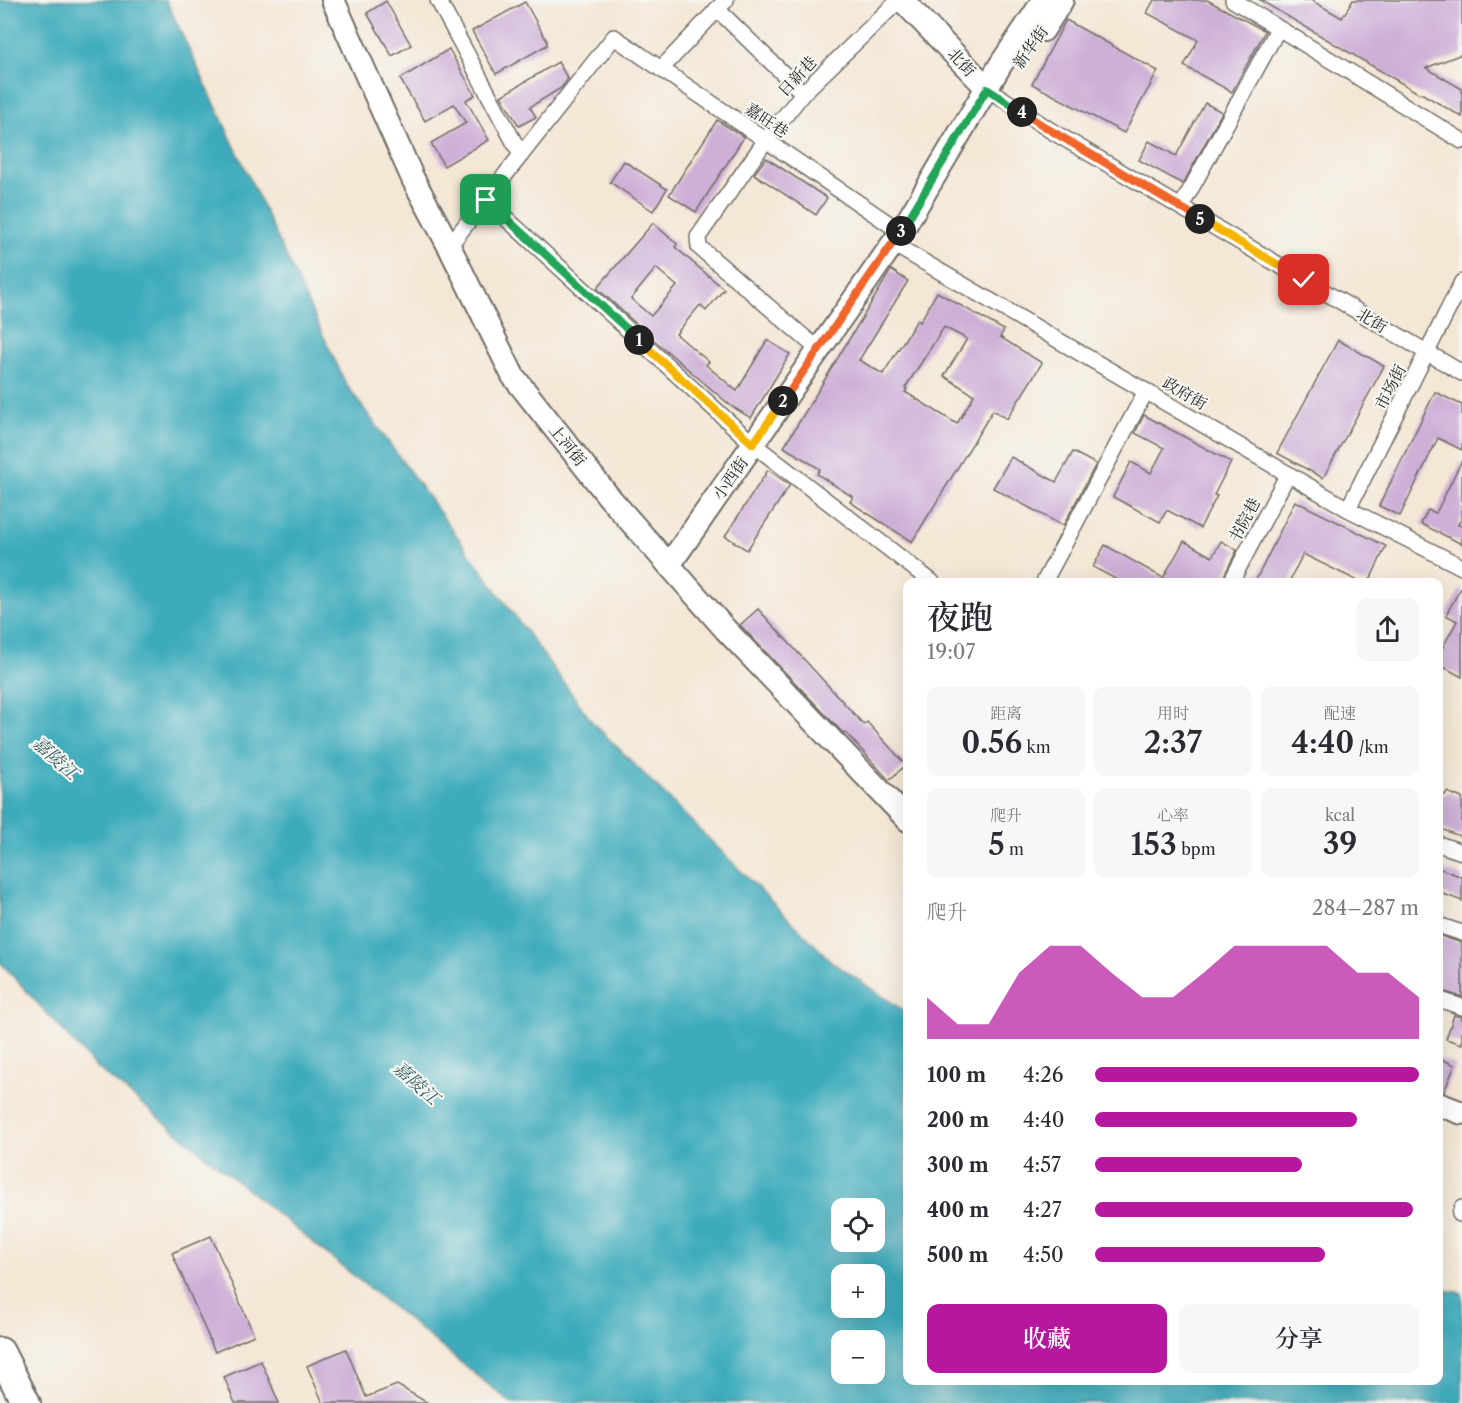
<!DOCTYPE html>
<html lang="zh">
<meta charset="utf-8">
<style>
:root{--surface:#fff;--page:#f7f7f7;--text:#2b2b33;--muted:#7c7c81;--accent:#b5179e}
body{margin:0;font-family:"Libre Caslon Text","Noto Serif SC",serif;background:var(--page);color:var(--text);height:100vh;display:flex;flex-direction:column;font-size:22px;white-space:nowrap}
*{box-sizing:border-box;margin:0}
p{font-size:20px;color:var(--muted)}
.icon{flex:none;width:33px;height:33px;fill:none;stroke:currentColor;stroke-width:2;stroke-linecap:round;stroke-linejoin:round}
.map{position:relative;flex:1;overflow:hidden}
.side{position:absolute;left:903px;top:578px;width:540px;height:807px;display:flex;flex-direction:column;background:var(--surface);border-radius:12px;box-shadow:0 6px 24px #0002}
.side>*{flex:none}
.controls{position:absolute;left:831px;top:1198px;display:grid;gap:12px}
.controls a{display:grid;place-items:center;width:54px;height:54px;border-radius:12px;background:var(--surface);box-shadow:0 6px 24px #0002;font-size:30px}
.pin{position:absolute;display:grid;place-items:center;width:51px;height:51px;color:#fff;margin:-26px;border-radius:12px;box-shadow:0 3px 9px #0006}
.km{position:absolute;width:30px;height:30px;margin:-15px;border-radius:50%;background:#222;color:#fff;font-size:16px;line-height:30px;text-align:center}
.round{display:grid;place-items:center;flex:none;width:63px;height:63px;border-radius:12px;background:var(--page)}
.overview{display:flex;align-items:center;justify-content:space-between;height:102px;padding:0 24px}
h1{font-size:33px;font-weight:600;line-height:45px}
.metrics{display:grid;grid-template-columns:repeat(3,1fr);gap:9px;height:102px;padding:6px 24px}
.metrics div{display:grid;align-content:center;border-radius:12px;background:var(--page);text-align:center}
.metrics b{font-size:30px;font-weight:600}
.metrics small{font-size:16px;font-weight:400}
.metrics p{font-size:16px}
.chart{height:168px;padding:12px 24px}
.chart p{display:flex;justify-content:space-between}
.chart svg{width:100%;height:108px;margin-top:6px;fill:var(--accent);opacity:.7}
.action{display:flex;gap:12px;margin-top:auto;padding:12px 24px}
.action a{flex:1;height:69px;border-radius:12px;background:var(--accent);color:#fff;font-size:24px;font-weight:600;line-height:69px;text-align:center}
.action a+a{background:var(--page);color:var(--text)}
ul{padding:0 24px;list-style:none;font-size:20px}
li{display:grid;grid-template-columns:96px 72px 1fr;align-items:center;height:45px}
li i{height:15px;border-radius:8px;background:var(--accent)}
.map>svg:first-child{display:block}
.water{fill:#3eabbc;stroke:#346b74;stroke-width:1.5;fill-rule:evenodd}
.building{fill:#cdafd7;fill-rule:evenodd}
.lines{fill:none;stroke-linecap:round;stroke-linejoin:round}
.street-casing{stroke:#716d66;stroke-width:18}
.secondary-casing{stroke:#716d66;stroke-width:26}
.highway-casing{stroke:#716d66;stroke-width:32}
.street{stroke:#fff;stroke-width:15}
.secondary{stroke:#fff;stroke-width:22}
.highway{stroke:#fff;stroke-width:28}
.split-1-casing{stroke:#fff;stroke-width:12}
.split-2-casing{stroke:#fff;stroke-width:12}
.split-3-casing{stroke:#fff;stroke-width:12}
.split-4-casing{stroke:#fff;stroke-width:12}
.split-5-casing{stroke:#fff;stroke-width:12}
.split-6-casing{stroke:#fff;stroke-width:12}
.split-1{stroke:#22a559;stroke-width:8}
.split-2{stroke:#f5b400;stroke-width:8}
.split-3{stroke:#f0652b;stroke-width:8}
.split-4{stroke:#22a559;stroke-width:8}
.split-5{stroke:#f0652b;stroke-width:8}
.split-6{stroke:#f5b400;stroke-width:8}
.labels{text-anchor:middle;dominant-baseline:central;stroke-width:4.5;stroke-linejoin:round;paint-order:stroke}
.street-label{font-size:16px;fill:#2b2b2b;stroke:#f6f6f2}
.water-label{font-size:18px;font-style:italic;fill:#335e65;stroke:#f6f6f2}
</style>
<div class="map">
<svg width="1462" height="1403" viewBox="0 0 1462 1403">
<rect width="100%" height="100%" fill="#f6f6f2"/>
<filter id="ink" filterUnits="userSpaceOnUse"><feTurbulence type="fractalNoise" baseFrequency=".0167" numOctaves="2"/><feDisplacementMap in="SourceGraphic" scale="12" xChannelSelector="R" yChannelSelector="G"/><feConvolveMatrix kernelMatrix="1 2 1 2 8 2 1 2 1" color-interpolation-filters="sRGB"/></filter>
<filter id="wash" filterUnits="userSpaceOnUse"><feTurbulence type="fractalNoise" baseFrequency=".008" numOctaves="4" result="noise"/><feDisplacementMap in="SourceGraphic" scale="24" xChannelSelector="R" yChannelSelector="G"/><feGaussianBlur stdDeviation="1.35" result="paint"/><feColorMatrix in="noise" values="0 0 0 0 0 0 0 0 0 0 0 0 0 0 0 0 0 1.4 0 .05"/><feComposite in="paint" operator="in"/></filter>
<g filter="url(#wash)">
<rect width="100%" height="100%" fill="#f4e7d5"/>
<!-- water -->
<path class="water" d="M0,0H166L346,384L593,723L831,961L907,1013L908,1380H1438L1439,1289L1462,1293V1403H511L95,1066L0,962ZM842,1209H874V1242H842ZM842,1275H874V1308H842ZM842,1341H874V1374H842Z"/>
<g id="blocks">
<!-- building -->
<g class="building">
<path d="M1154,0H1207L1265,31L1232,92L1184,66L1198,40L1147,13Z"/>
<path d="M1260,0H1311L1342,18L1353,0H1462V54L1426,68L1462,89V117L1421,93L1420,94Z"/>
<path d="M386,1L411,45L392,56L367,13Z"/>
<path d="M525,2L547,41V45L496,74L472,31Z"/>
<path d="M1066,20L1158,71L1124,133L1032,84Z"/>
<path d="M449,49L475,95L466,100L489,140L444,166L431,143L466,123L454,104L425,121L400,79Z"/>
<path d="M558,62L568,79L561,88L530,107L536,117L519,126L501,96Z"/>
<path d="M1205,103L1222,112L1183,184L1139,160L1149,141L1176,156Z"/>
<path d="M717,120L744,137L696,212L669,195Z"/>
<path d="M766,158L827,198L816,215L754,174Z"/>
<path d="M624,161L667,189L653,211L610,182Z"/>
<path d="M653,223L677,244L675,247L724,289L706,311L700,305L676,334L709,362L706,365L737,391L767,340L790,354L751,418L731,406L654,340L597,288ZM656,268L677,286L651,316L631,299Z"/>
<path d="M891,270L908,281L859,360L883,374L917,320L920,322L937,292L1004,330L1000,337L1042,363L1007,419L993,410L912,542L850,502L853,497L817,474L820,469L784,447ZM944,327L967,339L944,376L974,395L957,424L905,392L907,389L905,388Z"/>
<path d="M1338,340L1384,366L1323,478L1277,453Z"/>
<path d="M1435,392L1462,405V450L1438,438L1400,516L1379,506Z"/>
<path d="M1144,415L1231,462L1214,495L1217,496L1200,528L1167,510L1160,522L1113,497L1131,462L1151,473L1164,448L1135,433Z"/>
<path d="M1073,452L1096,464L1063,526L993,488L1011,457L1056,482Z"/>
<path d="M1462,460V517L1458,525L1462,526V544L1421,524L1428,510L1436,513Z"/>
<path d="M768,470L790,485L747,550L725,536Z"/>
<path d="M1295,501L1386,546L1369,582H1360L1303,554L1289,582H1255Z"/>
<path d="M1184,541L1212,557L1221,541L1237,550L1221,582H1121L1093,567L1105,545L1163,578Z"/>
<path d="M1462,586V677L1438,664V656L1457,621L1446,615Z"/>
<path d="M758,609L864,725L867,722L906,765L889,780L845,732L843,733L740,625Z"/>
<path d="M1447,792L1462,798V837L1438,828V793L1445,795Z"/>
<path d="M1438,868L1462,877V901L1438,892Z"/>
<path d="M1438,935L1462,943V997L1438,990Z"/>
<path d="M1454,1015L1462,1017V1044L1446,1039Z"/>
<path d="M1438,1058L1455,1065L1444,1092L1438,1091Z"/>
<path d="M211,1236L254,1335L215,1352L172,1253Z"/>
<path d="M346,1349L366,1397L397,1385L428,1403H323L307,1366Z"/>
<path d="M261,1361L279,1403H235L224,1377Z"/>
</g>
</g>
</g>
<g filter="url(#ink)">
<use href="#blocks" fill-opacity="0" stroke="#716d66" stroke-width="1.5"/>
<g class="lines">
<defs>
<g id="street">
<path d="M438,0L521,155"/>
<path d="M1233,0L1462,141"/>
<path d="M717,9L803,93"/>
<path d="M661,69L726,0"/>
<path d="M988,89L1050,130L1462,373"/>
<path d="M486,200L753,444L932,582"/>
<path d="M1181,207L1278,29"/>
<path d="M893,244L1348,509L1462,567"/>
<path d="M449,246L614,37L901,232"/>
<path d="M819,350L699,247L698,237L766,140L803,93L899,0"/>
<path d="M1348,509L1462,282"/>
<path d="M1044,582L1146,391"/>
<path d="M1231,582L1288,474"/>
<path d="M1438,844L1462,852"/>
<path d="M1438,925L1462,933"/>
<path d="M1438,999L1462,1007"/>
<path d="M1460,1214L1462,1208"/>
</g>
<g id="secondary">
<path d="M333,0L413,179L449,246L513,376L609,497L726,630L908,820"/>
<path d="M902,0L988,89"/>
<path d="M1043,30L1062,0"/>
<path d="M669,565L901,232L1001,64L1044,0"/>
<path d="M1438,1104L1462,1113"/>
</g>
<path id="highway" d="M0,1352L26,1403"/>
</defs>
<!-- street casing -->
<use href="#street" class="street-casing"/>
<!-- secondary casing -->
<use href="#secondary" class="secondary-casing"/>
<!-- highway casing -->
<use href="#highway" class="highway-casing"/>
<!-- street -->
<use href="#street" class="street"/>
<!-- secondary -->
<use href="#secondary" class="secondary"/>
<!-- highway -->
<use href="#highway" class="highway"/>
</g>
</g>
<g class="lines" filter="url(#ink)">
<defs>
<path id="split-1" d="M486,200L639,340"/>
<path id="split-2" d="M639,340L753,444L783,401"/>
<path id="split-3" d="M783,401L901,231"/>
<path id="split-4" d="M901,231L987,89L1022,112"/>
<path id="split-5" d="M1022,112L1050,130L1200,219"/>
<path id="split-6" d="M1200,219L1304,280"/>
</defs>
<!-- split-1 casing -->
<use href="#split-1" class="split-1-casing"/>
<!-- split-2 casing -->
<use href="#split-2" class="split-2-casing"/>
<!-- split-3 casing -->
<use href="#split-3" class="split-3-casing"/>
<!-- split-4 casing -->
<use href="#split-4" class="split-4-casing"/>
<!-- split-5 casing -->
<use href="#split-5" class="split-5-casing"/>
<!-- split-6 casing -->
<use href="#split-6" class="split-6-casing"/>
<!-- split-1 -->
<use href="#split-1" class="split-1"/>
<!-- split-2 -->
<use href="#split-2" class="split-2"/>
<!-- split-3 -->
<use href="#split-3" class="split-3"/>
<!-- split-4 -->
<use href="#split-4" class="split-4"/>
<!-- split-5 -->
<use href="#split-5" class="split-5"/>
<!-- split-6 -->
<use href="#split-6" class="split-6"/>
</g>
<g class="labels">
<!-- street labels -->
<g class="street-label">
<text transform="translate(1030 47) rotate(-55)">新华街</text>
<text transform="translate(962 62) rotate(47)">北街</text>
<text transform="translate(797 76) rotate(-47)">日新巷</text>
<text transform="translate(767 120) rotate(34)">嘉旺巷</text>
<text transform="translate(1372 320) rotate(31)">北街</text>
<text transform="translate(1390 387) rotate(-63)">市场街</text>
<text transform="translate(1185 393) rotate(30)">政府街</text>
<text transform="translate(568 445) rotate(51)">上河街</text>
<text transform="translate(730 478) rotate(-55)">小西街</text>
<text transform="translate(1244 520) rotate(-62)">书院巷</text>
</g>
<!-- water labels -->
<g class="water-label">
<text transform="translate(55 758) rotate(42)">嘉陵江</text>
<text transform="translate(416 1083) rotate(42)">嘉陵江</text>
</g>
</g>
</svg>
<div class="controls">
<a><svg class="icon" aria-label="locate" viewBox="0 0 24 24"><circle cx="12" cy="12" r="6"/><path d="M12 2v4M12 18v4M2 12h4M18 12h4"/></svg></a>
<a>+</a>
<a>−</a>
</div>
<div class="pin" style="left:486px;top:200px;background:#1e9e55"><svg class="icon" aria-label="arrive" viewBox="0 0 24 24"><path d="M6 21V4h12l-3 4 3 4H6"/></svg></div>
<div class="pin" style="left:1304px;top:280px;background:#d93025"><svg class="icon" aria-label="check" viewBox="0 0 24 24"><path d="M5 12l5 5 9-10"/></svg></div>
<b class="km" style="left:639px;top:340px">1</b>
<b class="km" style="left:783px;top:401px">2</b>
<b class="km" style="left:901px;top:231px">3</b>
<b class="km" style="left:1022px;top:112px">4</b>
<b class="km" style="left:1200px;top:219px">5</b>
<section class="side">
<div class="overview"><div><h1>夜跑</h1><p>19:07</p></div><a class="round"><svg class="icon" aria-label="share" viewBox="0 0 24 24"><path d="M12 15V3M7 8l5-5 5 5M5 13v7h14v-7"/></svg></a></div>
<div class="metrics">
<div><p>距离</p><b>0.56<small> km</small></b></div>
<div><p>用时</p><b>2:37</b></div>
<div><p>配速</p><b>4:40<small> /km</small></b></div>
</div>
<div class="metrics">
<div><p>爬升</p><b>5<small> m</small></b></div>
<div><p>心率</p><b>153<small> bpm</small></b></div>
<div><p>kcal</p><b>39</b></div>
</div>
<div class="chart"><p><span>爬升</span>284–287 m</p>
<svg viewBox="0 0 160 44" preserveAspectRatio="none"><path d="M0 44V27L10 38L20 38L30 17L40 6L50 6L60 17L70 27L80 27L90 17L100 6L110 6L120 6L130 6L140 17L150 17L160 27V44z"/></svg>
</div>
<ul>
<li><b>100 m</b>4:26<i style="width:100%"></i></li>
<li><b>200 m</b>4:40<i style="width:81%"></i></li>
<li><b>300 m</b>4:57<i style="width:64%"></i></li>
<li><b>400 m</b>4:27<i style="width:98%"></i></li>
<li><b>500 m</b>4:50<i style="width:71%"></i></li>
</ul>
<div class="action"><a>收藏</a><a>分享</a></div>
</section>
</div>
